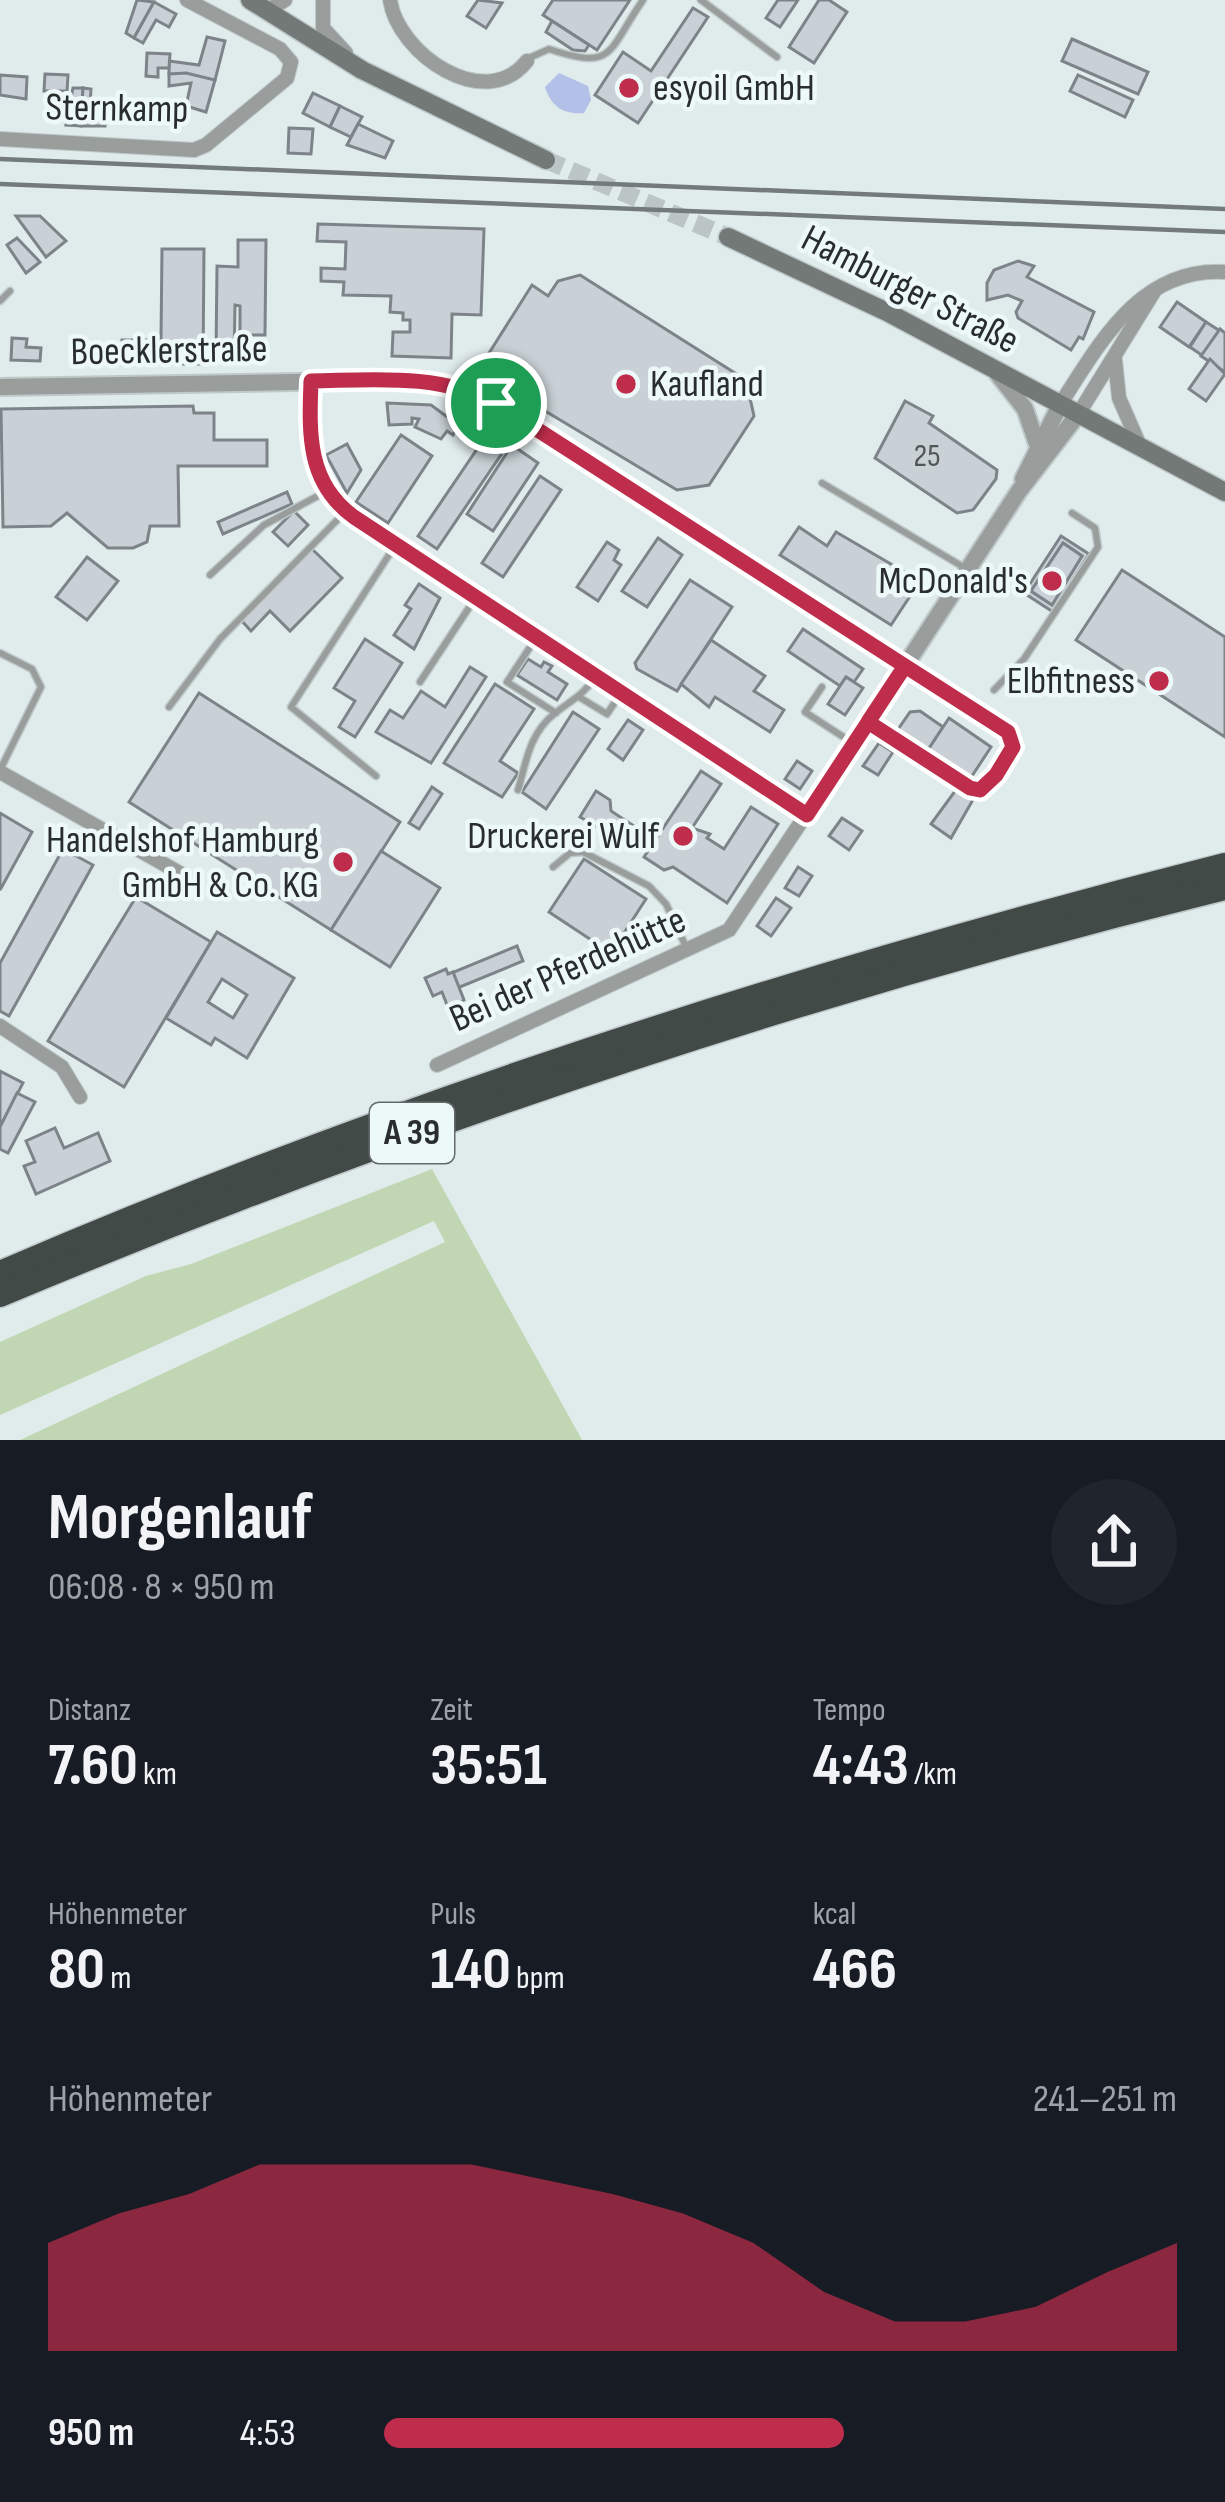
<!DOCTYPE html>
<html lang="de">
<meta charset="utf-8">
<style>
:root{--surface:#171b24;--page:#20242c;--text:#f1f3f6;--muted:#9ea1a6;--accent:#be2d4c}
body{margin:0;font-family:"Sofia Sans Condensed",sans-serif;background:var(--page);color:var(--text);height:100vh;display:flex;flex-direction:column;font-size:45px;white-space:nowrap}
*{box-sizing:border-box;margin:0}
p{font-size:39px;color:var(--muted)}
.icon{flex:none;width:66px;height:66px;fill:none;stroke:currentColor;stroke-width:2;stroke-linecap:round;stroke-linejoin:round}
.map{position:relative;height:1440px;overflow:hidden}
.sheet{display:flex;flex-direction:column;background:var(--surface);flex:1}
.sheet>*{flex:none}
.pin{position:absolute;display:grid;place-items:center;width:102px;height:102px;color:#fff;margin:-51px;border:6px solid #fff;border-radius:50%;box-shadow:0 3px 12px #0007}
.round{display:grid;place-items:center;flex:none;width:126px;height:126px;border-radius:63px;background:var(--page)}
.headline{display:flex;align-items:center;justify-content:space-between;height:204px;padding:0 48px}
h1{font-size:66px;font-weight:700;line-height:90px}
.figures{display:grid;grid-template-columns:repeat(3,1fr);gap:18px;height:204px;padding:12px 48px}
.figures div{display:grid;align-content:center}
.figures b{font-size:60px;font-weight:700}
.figures small{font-size:33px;font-weight:400}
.figures p{font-size:33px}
.chart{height:336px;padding:24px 48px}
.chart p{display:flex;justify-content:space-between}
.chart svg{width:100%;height:216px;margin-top:12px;fill:var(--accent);opacity:.7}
ul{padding:0 48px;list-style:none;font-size:39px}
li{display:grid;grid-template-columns:192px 144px 1fr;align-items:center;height:90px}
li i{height:30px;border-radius:15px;background:var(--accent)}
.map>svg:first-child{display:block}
.green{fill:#c1d7b3}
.water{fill:#b3c0e8}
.building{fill:#c9d1d6;stroke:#7c8489;stroke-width:3;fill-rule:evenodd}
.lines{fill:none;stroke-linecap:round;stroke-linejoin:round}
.secondary-tunnel{stroke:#bbc5c5;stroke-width:18;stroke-dasharray:18 9;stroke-linecap:butt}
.service-casing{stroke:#bfc9c9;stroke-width:9}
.minor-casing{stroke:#bfc9c9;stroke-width:16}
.tertiary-casing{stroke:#bfc9c9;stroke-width:20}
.secondary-casing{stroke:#bfc9c9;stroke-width:21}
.motorway-casing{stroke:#bfc9c9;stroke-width:27}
.service{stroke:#999d9b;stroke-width:6}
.minor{stroke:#999d9b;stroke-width:14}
.tertiary{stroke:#999d9b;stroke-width:16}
.secondary{stroke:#737976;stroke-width:18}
.motorway{stroke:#424a47;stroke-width:24}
.rail{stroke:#737a7a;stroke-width:4.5}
.route-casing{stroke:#fff;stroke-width:24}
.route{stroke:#be2d4c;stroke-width:15}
.poi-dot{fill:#be2d4c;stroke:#edf8f9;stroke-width:4.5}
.labels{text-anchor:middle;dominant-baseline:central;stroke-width:9;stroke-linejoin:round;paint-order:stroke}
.number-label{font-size:33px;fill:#515657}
.shield{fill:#edf8f9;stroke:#646a6a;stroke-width:3}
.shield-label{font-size:36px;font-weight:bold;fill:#292d2d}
.poi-label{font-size:39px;fill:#292d2d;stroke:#edf8f9;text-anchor:end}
.street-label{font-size:39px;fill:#292d2d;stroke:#edf8f9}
</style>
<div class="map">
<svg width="1225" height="1440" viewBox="0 0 1225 1440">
<rect width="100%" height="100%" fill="#e0ebeb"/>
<!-- green -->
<path class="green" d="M432,1169L582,1440H20L445,1242L434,1221L0,1415V1342L146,1276L191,1264Z"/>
<!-- water -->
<path class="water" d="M559,73L588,86L591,100L584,113C563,115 551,106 545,87Z"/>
<!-- building -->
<g class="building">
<path d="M137,0L154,2L134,38L126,33Z"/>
<path d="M478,0L502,3L486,28L467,16Z"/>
<path d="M553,0H630L597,50L543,15Z"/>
<path d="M778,0H798L780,27L766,18Z"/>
<path d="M819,0H829L847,12L814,63L789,47Z"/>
<path d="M154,2L176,14L169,27L156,20L143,43L134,38Z"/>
<path d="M693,8L708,17L638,123L595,95L623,52L651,71Z"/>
<path d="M552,21L589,45L585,51L573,50L546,32Z"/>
<path d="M207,37L225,41L215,80L169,74V61L199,65Z"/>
<path d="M1072,39L1148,72L1138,94L1062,61Z"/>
<path d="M147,53L170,54L169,68H158V77L146,76Z"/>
<path d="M186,73L215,80L206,112L186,106L191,83L169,86V74Z"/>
<path d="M45,74L68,75L67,91H44Z"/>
<path d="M0,75L27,77L26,99L0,95Z"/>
<path d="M1078,75L1133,100L1125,117L1070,91Z"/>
<path d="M73,88H83L81,126L66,125Z"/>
<path d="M83,88L91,89L90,105L105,112V126H81Z"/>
<path d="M313,93L340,106L330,127L303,113Z"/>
<path d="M340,106L362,117L351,137L330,127Z"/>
<path d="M358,124L393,141L385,158L347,145Z"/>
<path d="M289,128L313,129L311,154L288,153Z"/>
<path d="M16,216H40L66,241L46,257Z"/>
<path d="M318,224L484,229L481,315L452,314L451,358L392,356L393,332H410V320H403V313L390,312L391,296L343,295L344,282L321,281V268L345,269L346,242L317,241Z"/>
<path d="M17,238L40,262L26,273L7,245Z"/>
<path d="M238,240H266L265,335H240V306L235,305L234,356L216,355L217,266L238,267Z"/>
<path d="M162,249H204L203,364H122V340H161Z"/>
<path d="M1018,261L1034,266L1027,277L1094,312L1083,339L1079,337L1071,350L1018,318L1016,312L1022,301L1008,295L987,300V283L994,270Z"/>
<path d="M580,275L757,387L750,398L754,416L709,485L677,490L495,381L501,371L484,361L532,285L548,296L558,281Z"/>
<path d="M1177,302L1206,322L1189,347L1160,327Z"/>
<path d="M1206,322L1220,331L1203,356L1190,347Z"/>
<path d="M1220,329L1225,333V372L1201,356Z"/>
<path d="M12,338L27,339L26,347L41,348L40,361L11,360Z"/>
<path d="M1210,359L1225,374L1206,401L1189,389Z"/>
<path d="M905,401L933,416L929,423L997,470L996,479L973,510L957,513L875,458Z"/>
<path d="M387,403L431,405L446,416L450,410L462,419L453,435L447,431L441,439L415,427L419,419L412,418V424L389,425Z"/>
<path d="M193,406L194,413H214V440H267V466H178L179,526H150L147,542L133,548H108L67,513L51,526L3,527L1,409Z"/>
<path d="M492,427L511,440L437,549L418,536Z"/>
<path d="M401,435L432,456L388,523L356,502Z"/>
<path d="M347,444L361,470L347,493L326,455Z"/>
<path d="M512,445L538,463L493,531L467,514Z"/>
<path d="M540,476L561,490L503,577L482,563Z"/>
<path d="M287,492L292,504L223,534L218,522Z"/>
<path d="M294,511L308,525L288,546L273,532Z"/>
<path d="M799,527L827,546L836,532L920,581L891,625L780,555Z"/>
<path d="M1061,536L1089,554L1053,612L1024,593ZM1063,543L1082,556L1052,605L1031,591Z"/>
<path d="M658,538L682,555L647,607L622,591Z"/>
<path d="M607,542L619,550L614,560L621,565L598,601L577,587Z"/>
<path d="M1063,543L1082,556L1052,605L1031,591Z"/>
<path d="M312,549L342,578L290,631L270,611L251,631L241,620Z"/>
<path d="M87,557L118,581L87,620L56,597Z"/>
<path d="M1122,570L1225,637V737L1076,640Z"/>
<path d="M690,580L732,607L677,691L637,669L635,663Z"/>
<path d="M419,584L440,598L414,649L394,635L411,609L405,605Z"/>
<path d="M803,629L863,669L854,682L846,677L840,686L788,651Z"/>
<path d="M365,639L402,663L355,737L339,727L355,701L334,688Z"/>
<path d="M711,640L765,676L754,691L784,710L770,732L715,697L709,707L681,684Z"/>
<path d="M528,659L541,667L544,662L552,666L548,672L567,684L557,700L517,675Z"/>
<path d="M470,667L486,677L431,763L376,732L390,710L403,718L421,691L445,707Z"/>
<path d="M846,677L863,688L845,715L828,704Z"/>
<path d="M495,684L534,709L500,761L518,773L502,797L444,763Z"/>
<path d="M199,693L400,822L331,930L129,802Z"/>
<path d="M920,711L943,727L926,753L901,736L899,728L910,712Z"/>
<path d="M573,712L599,729L546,809L522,792Z"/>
<path d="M949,718L991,747L968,782L926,753Z"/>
<path d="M628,720L643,730L623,760L608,749Z"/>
<path d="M879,743L893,752L878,775L863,766Z"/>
<path d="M797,761L812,771L800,789L785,779Z"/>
<path d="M701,771L721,784L692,828L710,834L707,838L724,849L751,807L778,824L727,903L673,867L664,870L644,857Z"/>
<path d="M432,787L442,794L419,829L409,823Z"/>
<path d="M958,787L974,798L951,838L931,824Z"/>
<path d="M596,791L610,800L611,811L640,830L631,845L580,817Z"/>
<path d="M0,813L32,832L0,890Z"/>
<path d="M842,818L862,831L849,850L829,836Z"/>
<path d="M63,849L93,865L9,1016L0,1011V963Z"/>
<path d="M381,851L440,888L390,967L331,930Z"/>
<path d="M584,859L646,899L611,953L549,912Z"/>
<path d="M798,867L812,876L799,896L785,888Z"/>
<path d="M136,897L211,942L124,1087L48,1041Z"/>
<path d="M776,898L791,908L771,936L757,926Z"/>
<path d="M217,932L294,978L247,1058L215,1038L211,1045L166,1018ZM222,979L247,995L233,1018L208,1002Z"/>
<path d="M517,946L523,961L455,989L449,974Z"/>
<path d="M446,969L448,974L453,972L464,1000L449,1010L442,992L433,996L425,978Z"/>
<path d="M0,1071L23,1083L0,1127Z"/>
<path d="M17,1093L35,1102L8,1153L0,1149V1127Z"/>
<path d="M55,1128L64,1148L98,1133L110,1161L36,1194L24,1166L35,1162L26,1141Z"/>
</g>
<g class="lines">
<!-- secondary-tunnel -->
<path class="secondary-tunnel" d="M546,160L728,237"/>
<defs>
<g id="service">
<path d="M701,0L777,57"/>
<path d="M529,58L549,49C615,71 607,52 643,0"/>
<path d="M0,301L10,291"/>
<path d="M822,483L965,568"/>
<path d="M210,575L264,525L327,491"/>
<path d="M536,638L507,682L556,713"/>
<path d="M0,653L32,669L41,687L0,770"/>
<path d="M420,682L476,597"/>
<path d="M822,687L805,712L851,742"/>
<path d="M994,690L1024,659L1098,547L1095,528L1072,513"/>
<path d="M579,697L607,714L619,696"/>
<path d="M169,707L220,639L346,511"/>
<path d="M869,723L980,790L996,775L1013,747L1010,735"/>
<path d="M376,776L291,707L396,544"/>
<path d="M518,790C526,763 529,734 554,714C570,701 584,695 596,676"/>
<path d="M553,867L570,853L583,852L649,886L666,904L687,949"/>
</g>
<g id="minor">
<path d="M323,0V28L346,53"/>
<path d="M390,0C398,54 485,114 527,61"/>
<path d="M267,11L285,0"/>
<path d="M0,139L194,150L206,145L287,78L291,62L280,49L187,0"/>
<path d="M1115,360L1119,398L1140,446"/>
<path d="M311,381C310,427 306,471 340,506L807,815"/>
<path d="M1061,403C1101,341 1141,267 1225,272"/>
<path d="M1079,413L1155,290"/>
<path d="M0,772L194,881"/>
<path d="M0,1026L62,1067L80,1097"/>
<path d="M437,1065L729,930L905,666L1008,732"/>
</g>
<g id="tertiary">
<path d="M997,373L1025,409L1037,444"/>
<path d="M0,387L410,380L453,386L496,403L905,666L1019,491L1079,413"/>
<path d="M1023,479L1061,403"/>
</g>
<g id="secondary">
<path d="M250,0L362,70L546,160"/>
<path d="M728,237L887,312L1225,492"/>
</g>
<g id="motorway">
<path d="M0,1273C397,1102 806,971 1225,865"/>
<path d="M0,1295C398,1128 805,991 1225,888"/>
</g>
</defs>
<!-- service casing -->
<use href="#service" class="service-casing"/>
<!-- minor casing -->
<use href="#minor" class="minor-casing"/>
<!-- tertiary casing -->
<use href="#tertiary" class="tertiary-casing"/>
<!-- secondary casing -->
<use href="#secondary" class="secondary-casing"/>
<!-- motorway casing -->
<use href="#motorway" class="motorway-casing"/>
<!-- service -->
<use href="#service" class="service"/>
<!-- minor -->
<use href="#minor" class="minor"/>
<!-- tertiary -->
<use href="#tertiary" class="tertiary"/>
<!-- secondary -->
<use href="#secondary" class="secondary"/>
<!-- motorway -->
<use href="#motorway" class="motorway"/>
<!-- rail -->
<g class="rail">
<path d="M0,159L1225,209"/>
<path d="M0,184L1225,232"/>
</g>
</g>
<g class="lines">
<defs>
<path id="route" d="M496,403L905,666L868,722L970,788L980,790L996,775L1013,747L1008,732L905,666L807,815L354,517C307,483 309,434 311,381C375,380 438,373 496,403"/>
</defs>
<!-- route casing -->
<use href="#route" class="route-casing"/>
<!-- route -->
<use href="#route" class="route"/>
</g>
<!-- markers -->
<g class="poi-dot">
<circle cx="629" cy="88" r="12"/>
<circle cx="626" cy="384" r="12"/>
<circle cx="1052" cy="581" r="12"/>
<circle cx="1159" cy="681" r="12"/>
<circle cx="683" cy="836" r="12"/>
<circle cx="343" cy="862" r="12"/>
</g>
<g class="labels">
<!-- number labels -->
<g class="number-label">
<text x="927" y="456">25</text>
</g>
<!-- shield labels -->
<rect class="shield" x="370" y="1103" width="84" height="60" rx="9"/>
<g class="shield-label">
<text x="412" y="1133">A 39</text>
</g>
<!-- poi labels -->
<g class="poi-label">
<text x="653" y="88" text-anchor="start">esyoil GmbH</text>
<text x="650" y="384" text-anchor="start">Kaufland</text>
<text x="1028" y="581">McDonald's</text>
<text x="1135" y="681">Elbfitness</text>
<text x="659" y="836">Druckerei Wulf</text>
<text x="319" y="840">Handelshof Hamburg<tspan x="319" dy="45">GmbH &amp; Co. KG</tspan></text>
</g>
<!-- street labels -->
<g class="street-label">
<text transform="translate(117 109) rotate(1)">Sternkamp</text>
<text transform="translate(910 290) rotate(27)">Hamburger Straße</text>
<text transform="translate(169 351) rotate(-1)">Boecklerstraße</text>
<text transform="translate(568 970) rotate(-24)">Bei der Pferdehütte</text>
</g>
</g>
</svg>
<div class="pin" style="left:496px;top:403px;background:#1e9e55"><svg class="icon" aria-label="arrive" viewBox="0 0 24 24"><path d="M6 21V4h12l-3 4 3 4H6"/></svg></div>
</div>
<section class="sheet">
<div class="headline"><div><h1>Morgenlauf</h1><p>06:08 · 8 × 950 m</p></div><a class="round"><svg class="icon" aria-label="share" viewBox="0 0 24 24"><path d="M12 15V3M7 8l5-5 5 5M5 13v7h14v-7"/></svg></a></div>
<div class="figures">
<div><p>Distanz</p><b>7.60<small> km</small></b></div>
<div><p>Zeit</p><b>35:51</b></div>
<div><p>Tempo</p><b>4:43<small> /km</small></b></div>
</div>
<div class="figures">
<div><p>Höhenmeter</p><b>80<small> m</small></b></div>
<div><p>Puls</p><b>140<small> bpm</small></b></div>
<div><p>kcal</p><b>466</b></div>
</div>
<div class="chart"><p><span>Höhenmeter</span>241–251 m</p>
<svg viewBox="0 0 160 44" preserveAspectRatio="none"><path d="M0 44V22L10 16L20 12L30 6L40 6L50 6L60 6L70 9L80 12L90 16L100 22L110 32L120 38L130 38L140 35L150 28L160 22V44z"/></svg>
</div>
<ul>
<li><b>950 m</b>4:53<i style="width:58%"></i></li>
</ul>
</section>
